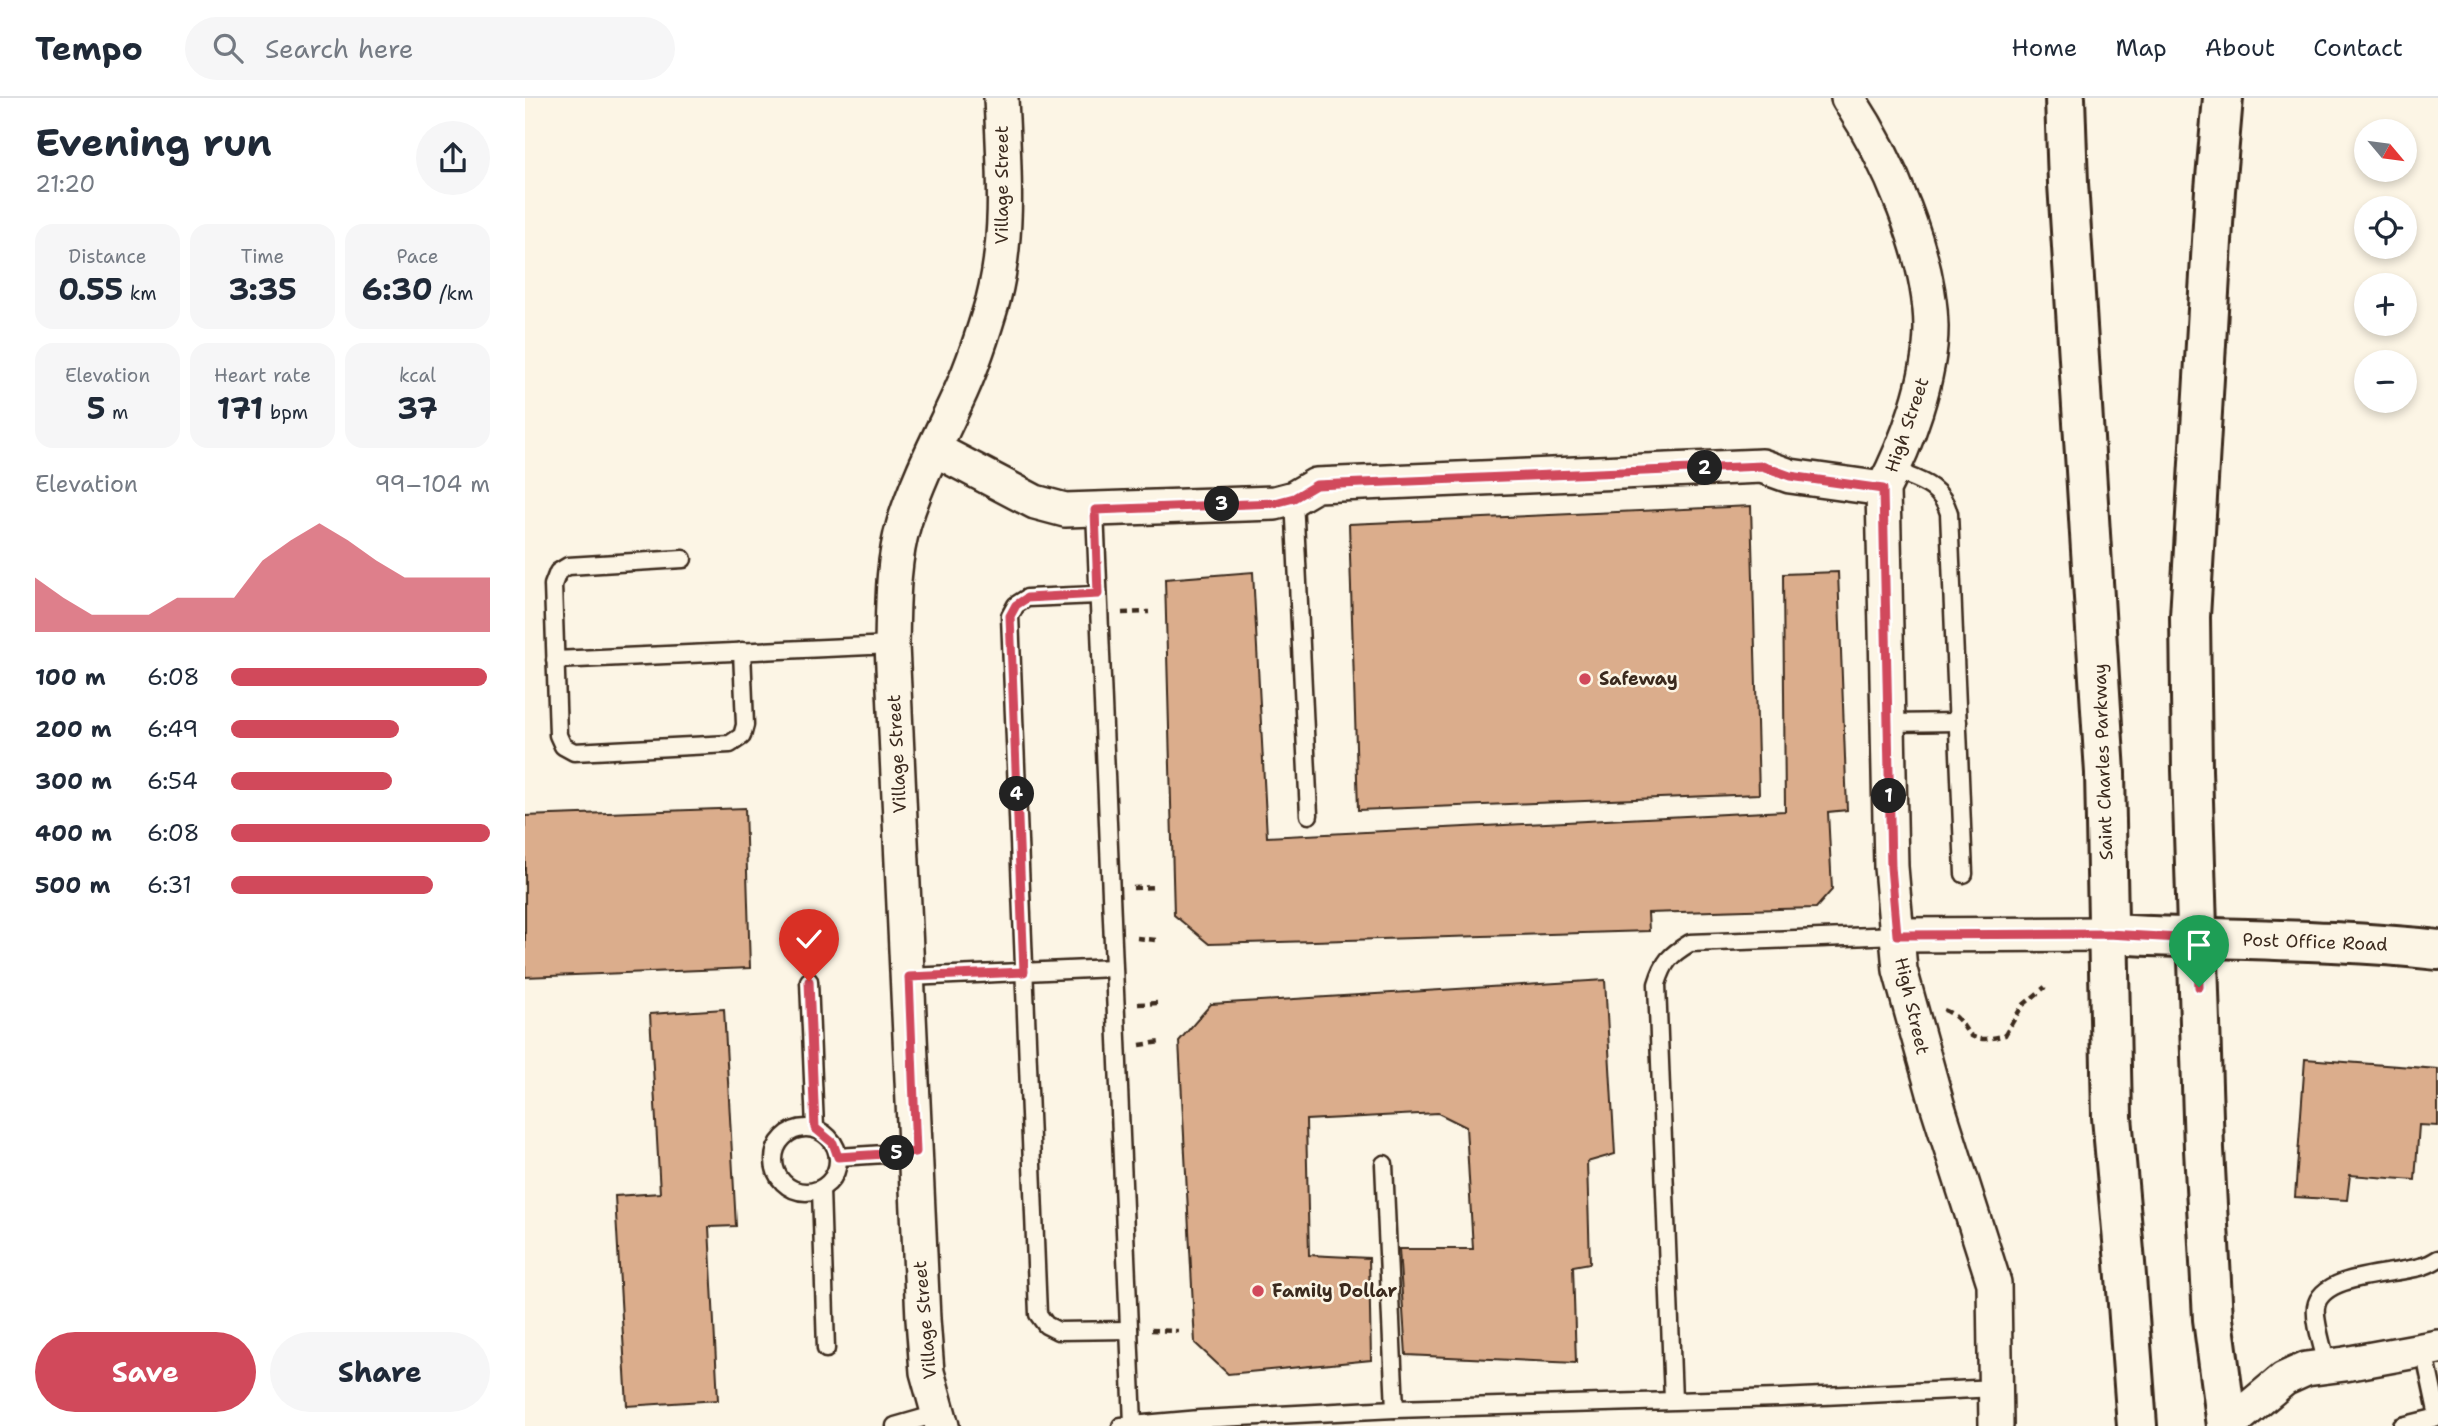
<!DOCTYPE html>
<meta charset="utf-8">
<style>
:root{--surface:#fff;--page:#f6f6f7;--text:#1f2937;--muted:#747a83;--line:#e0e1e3;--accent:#d1495b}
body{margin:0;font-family:"Shantell Sans",sans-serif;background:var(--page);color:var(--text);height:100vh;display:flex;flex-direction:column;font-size:26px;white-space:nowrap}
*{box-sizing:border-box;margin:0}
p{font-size:23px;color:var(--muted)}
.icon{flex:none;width:38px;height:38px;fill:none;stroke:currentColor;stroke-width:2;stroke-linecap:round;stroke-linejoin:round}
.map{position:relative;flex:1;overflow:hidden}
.drawer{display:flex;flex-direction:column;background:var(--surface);width:525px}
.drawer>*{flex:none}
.needle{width:46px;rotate:119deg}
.controls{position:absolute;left:1829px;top:21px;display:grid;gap:14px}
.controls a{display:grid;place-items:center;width:63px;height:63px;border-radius:50%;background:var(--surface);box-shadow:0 4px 10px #0003;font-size:35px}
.pin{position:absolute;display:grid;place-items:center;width:60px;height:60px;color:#fff;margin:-72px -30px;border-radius:50% 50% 50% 0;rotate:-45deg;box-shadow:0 0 7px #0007}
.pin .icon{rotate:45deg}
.km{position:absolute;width:35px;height:35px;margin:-18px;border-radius:50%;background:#222;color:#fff;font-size:19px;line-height:35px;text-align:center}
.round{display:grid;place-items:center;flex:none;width:74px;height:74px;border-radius:37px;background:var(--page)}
.summary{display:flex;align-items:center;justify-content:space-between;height:119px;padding:0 35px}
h1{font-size:38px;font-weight:700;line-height:52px}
.figures{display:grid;grid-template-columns:repeat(3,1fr);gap:10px;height:119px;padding:7px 35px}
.figures div{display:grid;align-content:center;border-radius:18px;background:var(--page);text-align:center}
.figures b{font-size:30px;font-weight:700}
.figures small{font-size:19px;font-weight:400}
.figures p{font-size:19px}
.chart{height:196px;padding:14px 35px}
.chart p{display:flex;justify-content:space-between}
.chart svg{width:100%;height:126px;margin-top:7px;fill:var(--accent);opacity:.7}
.primary-button{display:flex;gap:14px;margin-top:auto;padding:14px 35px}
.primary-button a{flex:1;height:80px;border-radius:42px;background:var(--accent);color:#fff;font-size:28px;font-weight:700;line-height:80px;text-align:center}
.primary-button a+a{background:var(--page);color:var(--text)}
ul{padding:0 35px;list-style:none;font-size:23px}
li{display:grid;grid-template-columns:112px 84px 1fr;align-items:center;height:52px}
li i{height:18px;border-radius:9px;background:var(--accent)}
header{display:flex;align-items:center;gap:42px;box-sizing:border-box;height:98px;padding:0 35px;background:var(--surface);border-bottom:2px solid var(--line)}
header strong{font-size:33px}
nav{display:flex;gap:38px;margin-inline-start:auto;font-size:24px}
.search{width:490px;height:63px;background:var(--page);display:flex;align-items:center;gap:18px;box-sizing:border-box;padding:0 24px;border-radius:38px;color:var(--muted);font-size:26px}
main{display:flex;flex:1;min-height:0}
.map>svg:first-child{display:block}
.building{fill:#dbad8c;stroke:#3b2a1e;stroke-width:2}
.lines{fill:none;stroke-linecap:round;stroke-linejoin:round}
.lane-casing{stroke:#3b2a1e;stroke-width:21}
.street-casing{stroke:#3b2a1e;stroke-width:38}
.secondary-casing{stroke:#3b2a1e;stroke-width:44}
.primary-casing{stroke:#3b2a1e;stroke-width:44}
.path{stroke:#3b2a1e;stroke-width:4.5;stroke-dasharray:7 5;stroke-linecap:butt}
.lane{stroke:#fcf5e5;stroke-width:16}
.street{stroke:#fcf5e5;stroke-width:33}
.secondary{stroke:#fcf5e5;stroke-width:38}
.primary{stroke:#fcf5e5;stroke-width:38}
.route-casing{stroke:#fff;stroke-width:14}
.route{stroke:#d1495b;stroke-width:9}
.poi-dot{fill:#d1495b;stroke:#fcf5e5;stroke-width:2.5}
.labels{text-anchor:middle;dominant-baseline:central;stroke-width:5;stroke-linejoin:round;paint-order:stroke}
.street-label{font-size:18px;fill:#3b2a1e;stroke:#fcf5e5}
.poi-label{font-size:18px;font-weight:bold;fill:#3b2a1e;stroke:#fcf5e5;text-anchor:start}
</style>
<header>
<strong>Tempo</strong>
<div class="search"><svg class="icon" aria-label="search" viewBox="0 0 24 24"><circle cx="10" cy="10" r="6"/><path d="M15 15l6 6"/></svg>Search here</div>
<nav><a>Home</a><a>Map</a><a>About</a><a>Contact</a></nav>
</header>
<main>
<section class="drawer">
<div class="summary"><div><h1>Evening run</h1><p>21:20</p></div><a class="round"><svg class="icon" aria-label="share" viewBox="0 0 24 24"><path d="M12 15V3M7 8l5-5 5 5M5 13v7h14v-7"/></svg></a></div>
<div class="figures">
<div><p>Distance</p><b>0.55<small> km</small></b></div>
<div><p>Time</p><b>3:35</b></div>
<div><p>Pace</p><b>6:30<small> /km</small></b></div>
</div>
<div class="figures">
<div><p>Elevation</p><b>5<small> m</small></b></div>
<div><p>Heart rate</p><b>171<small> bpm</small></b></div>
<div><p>kcal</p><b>37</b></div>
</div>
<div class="chart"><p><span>Elevation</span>99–104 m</p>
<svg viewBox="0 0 160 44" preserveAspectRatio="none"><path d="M0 44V25L10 32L20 38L30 38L40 38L50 32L60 32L70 32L80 19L90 12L100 6L110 12L120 19L130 25L140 25L150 25L160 25V44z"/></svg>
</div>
<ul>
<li><b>100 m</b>6:08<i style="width:99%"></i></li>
<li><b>200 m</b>6:49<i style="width:65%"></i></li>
<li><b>300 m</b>6:54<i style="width:62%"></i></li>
<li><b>400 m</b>6:08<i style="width:100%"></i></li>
<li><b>500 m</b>6:31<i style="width:78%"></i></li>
</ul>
<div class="primary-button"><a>Save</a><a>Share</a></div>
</section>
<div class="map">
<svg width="1913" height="1328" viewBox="0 0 1913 1328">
<rect width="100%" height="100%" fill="#fcf5e5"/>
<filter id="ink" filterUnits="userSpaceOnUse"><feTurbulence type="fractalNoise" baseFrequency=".0143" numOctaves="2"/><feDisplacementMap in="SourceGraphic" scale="14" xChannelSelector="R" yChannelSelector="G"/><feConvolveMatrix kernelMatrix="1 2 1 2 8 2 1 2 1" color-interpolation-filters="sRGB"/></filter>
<g filter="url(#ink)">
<!-- building -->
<g class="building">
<path d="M1226,408L1234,696L833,712L824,426Z"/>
<path d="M728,474L742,739L1260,713L1258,476L1313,474L1322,712L1303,714L1307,792L1291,810L1123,815L1124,833L684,846L649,817L640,481Z"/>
<path d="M220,710L225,870L0,879V718Z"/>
<path d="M1080,882L1090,1056L1062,1064L1065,1165L1048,1168L1051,1265L881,1257L874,1151H948L941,1029L913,1015L781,1022L784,1157L844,1160L846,1262L703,1276L670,1245L654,943L686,906Z"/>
<path d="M199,911L211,1128L184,1129L193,1302L102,1308L90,1098L135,1095L125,916Z"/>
<path d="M1780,961L1913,971V1028L1894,1027L1890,1082L1825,1077L1822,1102L1770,1099Z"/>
</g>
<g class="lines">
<defs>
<g id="lane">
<path d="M1368,372C1394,383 1415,386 1424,415L1439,776"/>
<path d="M769,400L784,717"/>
<path d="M570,412L608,1326"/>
<path d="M158,461L43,468L33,474L28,487L33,637L38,648L49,654L205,646L217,638L220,627L217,553"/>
<path d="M573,497L502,500L491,507L485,518L513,1216L521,1227L533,1233L604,1232"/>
<path d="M30,562L367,547"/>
<path d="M1363,625L1433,624"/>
<path d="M384,879L588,870"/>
<path d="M284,883L290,1030"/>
<circle cx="281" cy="1062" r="32"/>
<path d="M313,1059L391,1054"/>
<path d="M859,1066L870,1311"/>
<path d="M296,1091L301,1251"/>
<path d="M1899,1252L1913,1318"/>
<path d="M1802,1268C1799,1252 1789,1224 1791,1209C1796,1175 1872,1177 1898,1168C1903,1167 1908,1164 1913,1161"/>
<path d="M1148,1302L1132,886C1139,863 1145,857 1165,845L1372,837"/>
<path d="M370,1328L412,1316"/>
<path d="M596,1328L675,1321L870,1311L1255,1300L1472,1290"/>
<path d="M1877,1328L1913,1319"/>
</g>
<g id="street">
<path d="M1323,0C1363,60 1405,156 1406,229C1406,280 1382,346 1358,391L1366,769L1375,872L1412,1006L1469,1185L1471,1328"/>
<path d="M409,351L510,404L540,412L750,405L769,400L791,387L1237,368L1265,378L1358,391"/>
<path d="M1372,837L1583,836"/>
<path d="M417,1328L402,1274L398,1221L367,547C368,506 367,465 379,425C393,379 416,337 436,293C449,264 459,233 468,202C485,136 479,67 476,0"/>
<path d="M1703,1328L1759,1281L1781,1271L1820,1266L1913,1249"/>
</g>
<path id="secondary" d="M1583,836C1693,842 1803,840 1913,852"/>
<g id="primary">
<path d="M1540,0L1543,85L1580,675L1587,1019L1600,1165L1612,1328"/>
<path d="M1698,0L1690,92L1665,519L1667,672L1679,1051L1688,1221L1702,1328"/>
</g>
</defs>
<!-- lane casing -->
<use href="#lane" class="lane-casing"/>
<!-- street casing -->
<use href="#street" class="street-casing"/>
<!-- secondary casing -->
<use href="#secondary" class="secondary-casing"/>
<!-- primary casing -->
<use href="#primary" class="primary-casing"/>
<!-- path -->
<g class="path">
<path d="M597,515L624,514"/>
<path d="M608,790L631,789"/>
<path d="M612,840L632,842"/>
<path d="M613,906L633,905"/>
<path d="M1419,912C1450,924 1431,951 1480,937L1497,908L1520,889"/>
<path d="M615,947L635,944"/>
<path d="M626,1232L653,1233"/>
</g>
<!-- lane -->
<use href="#lane" class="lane"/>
<!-- street -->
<use href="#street" class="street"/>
<!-- secondary -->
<use href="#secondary" class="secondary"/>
<!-- primary -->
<use href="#primary" class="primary"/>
</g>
</g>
<g class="lines" filter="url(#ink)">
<defs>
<path id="route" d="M284,883L290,1030L308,1045L313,1059L391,1054L384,879L499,874L485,518L491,507L502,500L573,496L570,412L750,405L769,400L791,387L1237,368L1265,378L1358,391L1366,769L1372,837L1583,836L1672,841L1674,889"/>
</defs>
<!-- route casing -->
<use href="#route" class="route-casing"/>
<!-- route -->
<use href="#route" class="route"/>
</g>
<!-- markers -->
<g class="poi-dot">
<circle cx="1060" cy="581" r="7"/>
<circle cx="733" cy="1193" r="7"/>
</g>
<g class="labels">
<!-- street labels -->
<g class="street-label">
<text transform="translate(477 87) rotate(-90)">Village Street</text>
<text transform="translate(1382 327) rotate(-71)">High Street</text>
<text transform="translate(372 656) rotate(-93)">Village Street</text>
<text transform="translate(1578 664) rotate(-92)">Saint Charles Parkway</text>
<text transform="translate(1790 844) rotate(2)">Post Office Road</text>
<text transform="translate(1387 908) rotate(77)">High Street</text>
<text transform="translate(400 1222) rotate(-95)">Village Street</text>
</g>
<!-- poi labels -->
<g class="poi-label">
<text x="1074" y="581">Safeway</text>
<text x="747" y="1193">Family Dollar</text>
</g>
</g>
</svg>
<div class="controls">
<a><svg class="needle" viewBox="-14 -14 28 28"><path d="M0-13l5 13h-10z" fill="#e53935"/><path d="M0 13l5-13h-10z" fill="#747a83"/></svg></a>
<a><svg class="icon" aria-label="locate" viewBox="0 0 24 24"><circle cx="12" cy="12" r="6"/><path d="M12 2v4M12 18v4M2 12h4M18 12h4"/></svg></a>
<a>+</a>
<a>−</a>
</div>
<div class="pin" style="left:1674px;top:889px;background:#1e9e55"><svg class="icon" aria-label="arrive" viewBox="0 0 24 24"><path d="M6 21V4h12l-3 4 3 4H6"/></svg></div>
<div class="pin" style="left:284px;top:883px;background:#d93025"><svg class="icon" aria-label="check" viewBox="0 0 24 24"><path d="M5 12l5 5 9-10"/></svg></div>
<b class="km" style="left:1364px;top:698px">1</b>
<b class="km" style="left:1180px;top:370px">2</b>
<b class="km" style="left:697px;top:406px">3</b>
<b class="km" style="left:492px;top:696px">4</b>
<b class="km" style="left:372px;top:1055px">5</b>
</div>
</main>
